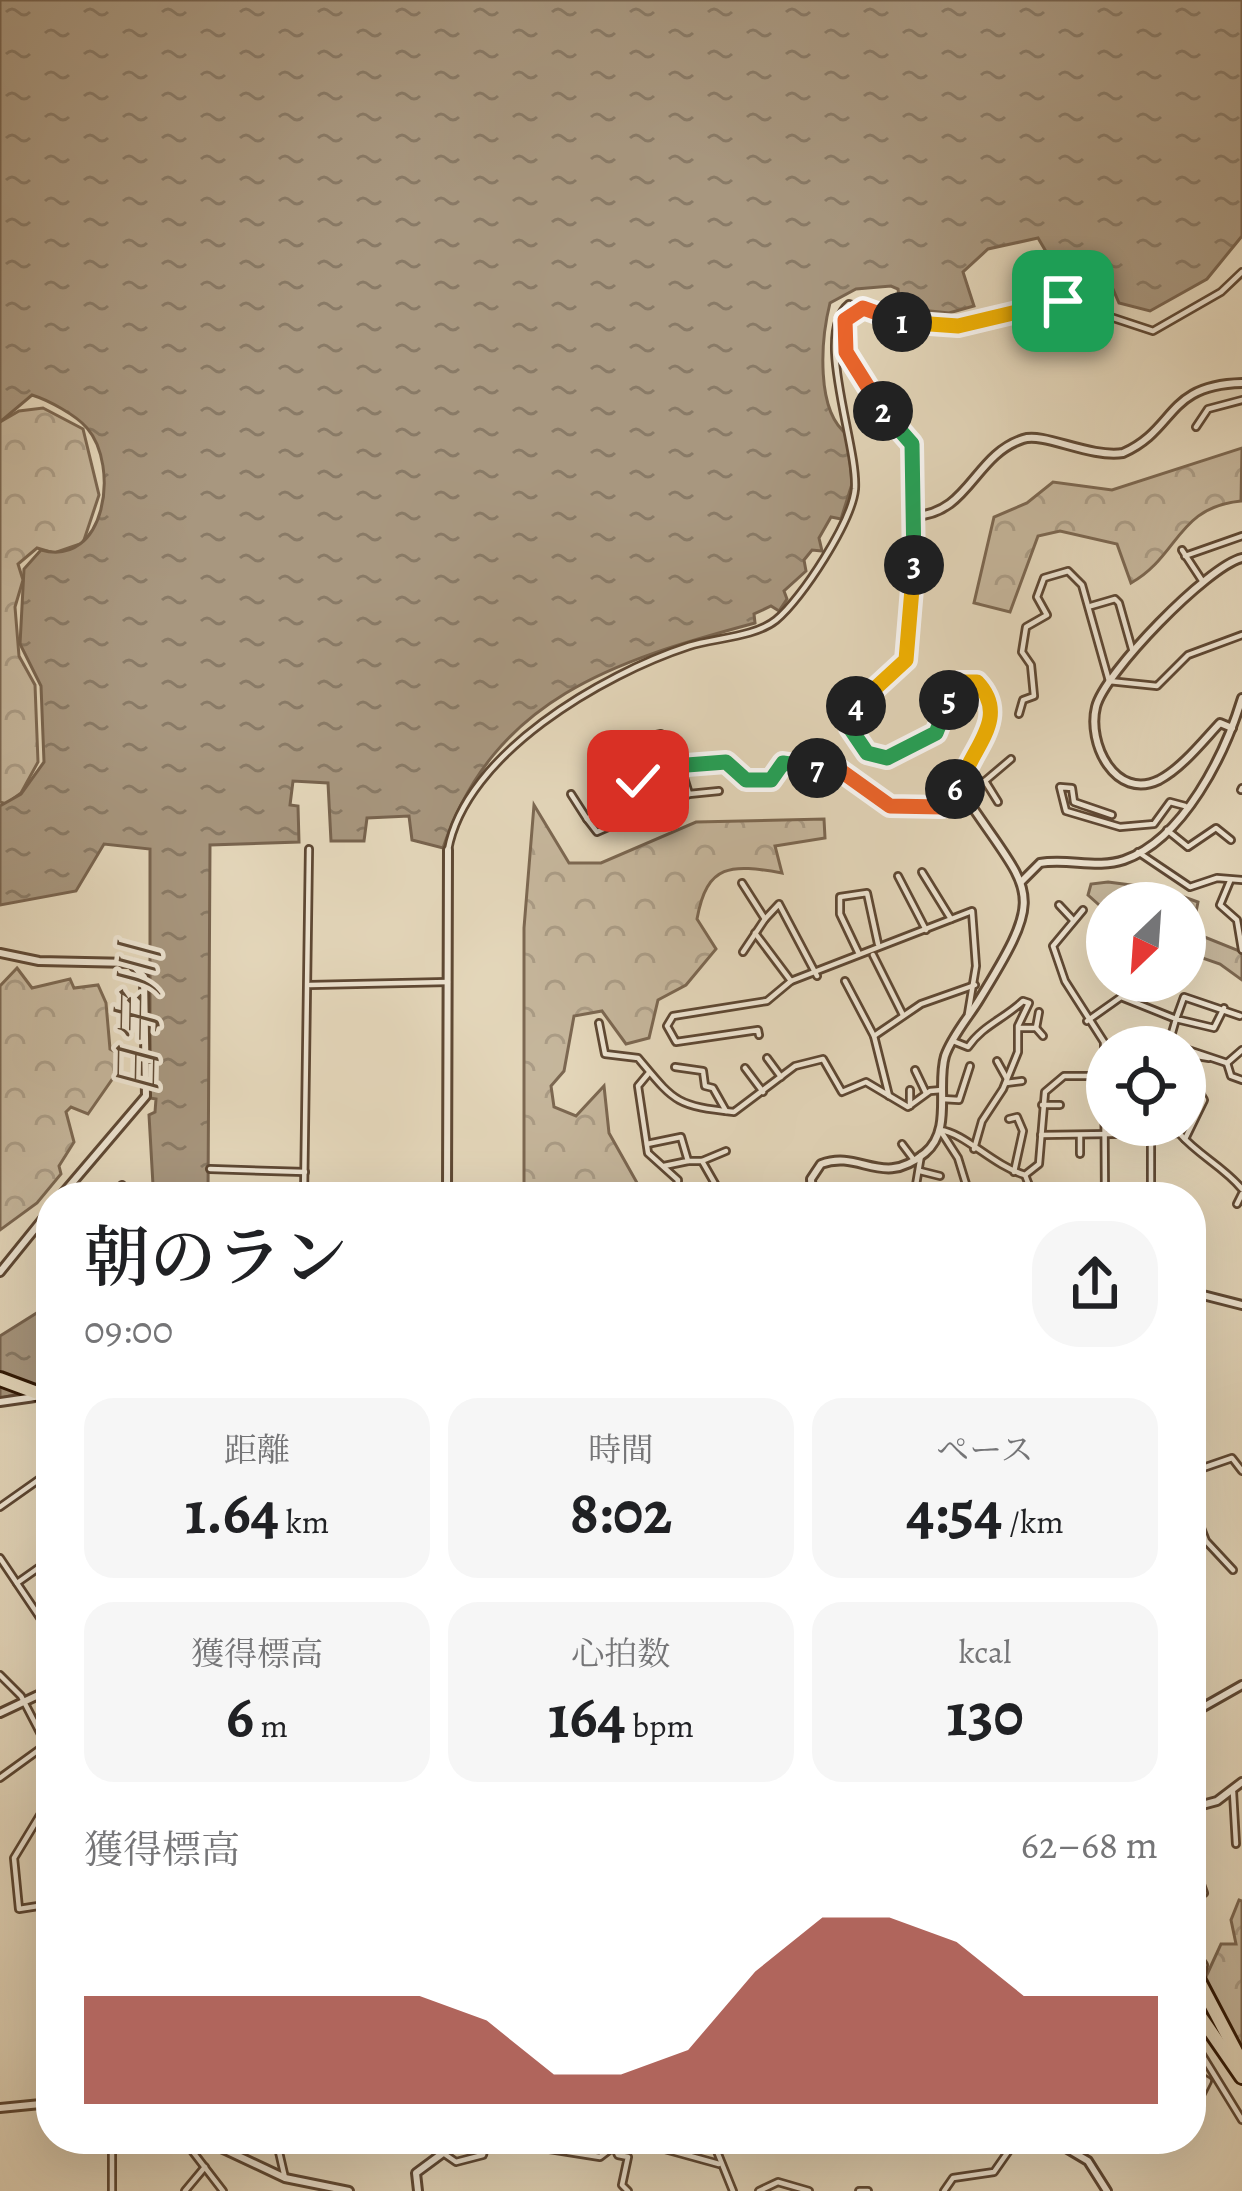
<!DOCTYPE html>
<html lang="ja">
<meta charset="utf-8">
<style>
:root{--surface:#fff;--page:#f6f6f6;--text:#202124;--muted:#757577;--accent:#8f2418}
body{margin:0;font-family:Alegreya,"Noto Serif JP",serif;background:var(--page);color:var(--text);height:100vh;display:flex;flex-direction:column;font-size:45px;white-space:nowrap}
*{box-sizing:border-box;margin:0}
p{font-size:39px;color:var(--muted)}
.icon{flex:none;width:66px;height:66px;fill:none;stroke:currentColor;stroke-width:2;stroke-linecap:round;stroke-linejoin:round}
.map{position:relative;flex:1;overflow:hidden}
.side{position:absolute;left:36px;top:1182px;width:1170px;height:972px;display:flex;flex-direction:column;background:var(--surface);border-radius:48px;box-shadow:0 12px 48px #0002}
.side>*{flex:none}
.needle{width:78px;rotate:205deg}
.fabs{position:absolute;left:1086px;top:882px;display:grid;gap:24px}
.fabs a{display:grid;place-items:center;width:120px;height:120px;border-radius:50%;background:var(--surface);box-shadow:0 12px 48px #0002;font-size:60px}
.pin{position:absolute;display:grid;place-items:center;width:102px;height:102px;color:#fff;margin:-51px;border-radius:24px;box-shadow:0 6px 18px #0006}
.km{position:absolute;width:60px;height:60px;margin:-30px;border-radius:50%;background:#222;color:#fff;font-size:33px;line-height:60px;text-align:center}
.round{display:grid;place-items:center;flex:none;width:126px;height:126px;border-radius:48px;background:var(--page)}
.summary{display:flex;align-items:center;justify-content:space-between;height:204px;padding:0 48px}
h1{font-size:66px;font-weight:600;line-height:90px}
.figures{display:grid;grid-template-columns:repeat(3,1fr);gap:18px;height:204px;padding:12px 48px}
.figures div{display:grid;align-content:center;border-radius:30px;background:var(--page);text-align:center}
.figures b{font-size:60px;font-weight:600}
.figures small{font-size:33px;font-weight:400}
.figures p{font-size:33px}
.chart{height:336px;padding:24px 48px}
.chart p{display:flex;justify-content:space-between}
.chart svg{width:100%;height:216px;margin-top:12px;fill:var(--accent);opacity:.7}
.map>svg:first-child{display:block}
.forest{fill:url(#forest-crowns);stroke:#7c6852;stroke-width:3}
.water{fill:url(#water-ripples);stroke:#78644f;stroke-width:3}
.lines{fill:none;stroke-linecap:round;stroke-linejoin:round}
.minor-casing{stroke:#5e4834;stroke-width:10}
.tertiary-casing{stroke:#5e4834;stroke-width:12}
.motorway-casing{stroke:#301806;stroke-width:18}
.minor{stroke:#efe6d4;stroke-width:4.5}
.tertiary{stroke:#efe6d4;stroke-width:6}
.motorway{stroke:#e6d9bd;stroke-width:12}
.split-1-casing{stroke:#fff;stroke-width:24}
.split-2-casing{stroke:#fff;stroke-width:24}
.split-3-casing{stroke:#fff;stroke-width:24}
.split-4-casing{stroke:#fff;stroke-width:24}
.split-5-casing{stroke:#fff;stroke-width:24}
.split-6-casing{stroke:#fff;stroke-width:24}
.split-7-casing{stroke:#fff;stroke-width:24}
.split-8-casing{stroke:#fff;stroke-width:24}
.split-1{stroke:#f5b400;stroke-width:15}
.split-2{stroke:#f0652b;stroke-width:15}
.split-3{stroke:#22a559;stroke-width:15}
.split-4{stroke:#f5b400;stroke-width:15}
.split-5{stroke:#22a559;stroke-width:15}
.split-6{stroke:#f5b400;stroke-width:15}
.split-7{stroke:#f0652b;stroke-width:15}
.split-8{stroke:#22a559;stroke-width:15}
.labels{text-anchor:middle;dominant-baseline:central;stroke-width:9;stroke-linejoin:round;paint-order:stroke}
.water-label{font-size:51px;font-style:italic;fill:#604b36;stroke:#efe6d4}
</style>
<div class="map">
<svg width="1242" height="2191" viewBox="0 0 1242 2191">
<defs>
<pattern id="forest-crowns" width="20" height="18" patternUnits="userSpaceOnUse" patternTransform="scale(3)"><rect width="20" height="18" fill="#c7b89e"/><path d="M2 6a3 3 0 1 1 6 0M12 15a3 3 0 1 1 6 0" fill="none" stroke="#ab9d87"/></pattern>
<pattern id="water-ripples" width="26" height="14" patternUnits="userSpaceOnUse" patternTransform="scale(3)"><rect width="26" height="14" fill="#a8977f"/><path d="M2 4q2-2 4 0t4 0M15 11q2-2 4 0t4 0" fill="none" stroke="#897a66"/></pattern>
</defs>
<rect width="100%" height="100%" fill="#e6d9bd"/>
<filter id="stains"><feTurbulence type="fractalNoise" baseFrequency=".00167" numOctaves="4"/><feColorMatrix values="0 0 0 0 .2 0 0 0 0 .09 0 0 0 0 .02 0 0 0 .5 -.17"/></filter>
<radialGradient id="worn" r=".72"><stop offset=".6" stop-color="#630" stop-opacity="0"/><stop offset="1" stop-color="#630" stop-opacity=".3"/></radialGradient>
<!-- forest -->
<g class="forest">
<path d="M43,408L83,429L99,495L83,543L54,553L37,548L18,564L23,580L15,607L19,656L35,685L38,762L21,793L6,804L0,802V422L19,411Z"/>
<path d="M1242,448L1241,501C1177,507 1179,556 1131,583L1117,544L1060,531L1038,536L1010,612L974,603L994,517L1027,503L1053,482L1112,490Z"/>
<path d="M534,805L569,863H601L696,822L824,819L825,838L775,846L782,873C731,864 707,863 697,919L716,949L686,985L658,1000L649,1038L626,1044L602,1011L574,1016L564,1071L551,1086L554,1107L576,1116L604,1086L609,1133L645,1197H524V928Z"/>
<path d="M1108,882L1162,889L1198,902L1192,932L1242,952V980L1220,964L1185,952V903H1107V912L1088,895L1091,884Z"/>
<path d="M17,968L32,988L70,979L74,988L98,985L106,1003L110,1049L119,1054L120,1068L88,1114L71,1107L66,1112L74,1142L59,1166L61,1174L37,1203L0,1230V986Z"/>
<path d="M1239,1900L1242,1901V2047L1204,1981L1221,1944H1236L1231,1920Z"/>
</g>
<!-- water -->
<g class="water">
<path d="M0,0H1242V236L1207,279L1150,311L1119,303L1112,287L1051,260L1038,238L988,249L963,272L974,306L949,313L892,307L899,298L898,289L891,286L856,289L830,303C821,339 815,412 848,435L852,484L841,519L831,517L819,538L822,551L812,550L804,560L806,571L784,591L787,599L779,611L771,606L754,614L755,623C614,661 494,698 443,848L412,840L409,816L367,818L364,841H331L328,783L293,781L290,805L298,806L299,842L210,845L208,1197H147L153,1185L149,1115L155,1112L156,1099L150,1098V849L104,844L76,891L0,905V806L21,794L44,762L41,686L20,644L24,569L41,550C106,568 120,466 87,428C76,415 48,400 32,395L0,422Z"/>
<path d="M51,1304V1378L40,1392L0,1398V1336Z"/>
</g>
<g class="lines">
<defs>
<g id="minor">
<path d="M1196,427L1208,409L1242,400"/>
<path d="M1182,550L1203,582"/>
<path d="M1185,556L1242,536"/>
<path d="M1091,606L1115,599L1119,603L1132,649"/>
<path d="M1019,714L1023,700L1034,696L1031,665L1022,652L1026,627L1047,615L1037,597L1044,578L1068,571L1082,585L1109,681L1157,686L1188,655L1242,635"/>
<path d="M661,734L619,743L632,775L668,766"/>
<path d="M985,781L998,802"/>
<path d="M961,788C963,752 1014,720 977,682H959C948,695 948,713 939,728C927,748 888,762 867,753L850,728L853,709L901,669L911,644L913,459L908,435L883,411L846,352L845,320L863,308L918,327L940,328L1059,300L1153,331L1221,292L1242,272"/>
<path d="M1241,790L1242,788"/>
<path d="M571,794L587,819"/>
<path d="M689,794L682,771L690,763"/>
<path d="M655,813L689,794L719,791"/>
<path d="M1112,815L1074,802L1072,788L1060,787L1066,811L1120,827L1154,824L1170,802L1185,806"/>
<path d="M613,825L597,832L587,819C637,784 662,763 726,762L746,780H771L783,763L834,766L890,806L942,807L953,790L985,781L1011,759"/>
<path d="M1167,830L1188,847L1216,828L1231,840"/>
<path d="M448,850C465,754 603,674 689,646C714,638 755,637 776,620C802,599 852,521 855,489C858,444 813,333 849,304L863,308"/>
<path d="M1138,852L1190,887L1217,878L1242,880"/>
<path d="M922,872L951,919"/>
<path d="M898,876L926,930"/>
<path d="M1230,881L1220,905L1237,920L1242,950"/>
<path d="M742,883L765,919L743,952"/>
<path d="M1059,905L1073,920"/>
<path d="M1083,910L1053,946L1065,981L1104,1042L1105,1197"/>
<path d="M765,919L779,904L817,976"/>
<path d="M755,933L791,981"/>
<path d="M859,954L840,914V897L867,893L878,944"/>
<path d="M873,955L903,1015"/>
<path d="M845,981L874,1036L889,1096"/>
<path d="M310,985L448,982"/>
<path d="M1224,1008L1214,1028L1176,1019L1184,997L1240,1016"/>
<path d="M1087,1021L1121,997L1176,1019L1170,1040L1182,1047"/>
<path d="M599,1023L605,1054L638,1058C674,1101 675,1106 734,1112L795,1066L823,1059L842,1092L866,1082L908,1107L930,1091L942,1090"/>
<path d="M1019,1028H1036L1043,1036"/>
<path d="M1036,1028L1039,1012"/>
<path d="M759,1035L758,1030L676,1042L667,1026L673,1016L767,1001L791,981L972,911L976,966L968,1014"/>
<path d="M1152,1035L1157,1043L1173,1047"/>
<path d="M874,1036L921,1004L975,985"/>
<path d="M953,1041L968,1047C982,1026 1004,1019 1023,1001L1029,1003L1018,1026V1052L1003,1089L982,1121L974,1149"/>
<path d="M1185,1049L1227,1063L1242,1050"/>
<path d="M1185,1054L1209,1058"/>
<path d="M767,1058L781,1077"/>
<path d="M997,1061L1007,1079"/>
<path d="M1227,1063L1231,1076L1242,1080"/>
<path d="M675,1067L703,1071L705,1086L713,1088L726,1111"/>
<path d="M745,1068L763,1092"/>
<path d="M915,1070L926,1093"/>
<path d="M648,1074L638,1086L648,1153L678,1180L677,1193L688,1195"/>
<path d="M1006,1083L1022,1081"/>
<path d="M910,1090V1106"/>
<path d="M942,1099L959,1100L970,1066"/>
<path d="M1042,1105H1060"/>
<path d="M1009,1119L1017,1117L1023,1131L1014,1172"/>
<path d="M1151,1125V1197"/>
<path d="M940,1130C965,1133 992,1165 1025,1175L1039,1164L1045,1092L1064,1076H1107"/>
<path d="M940,1130L958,1158L970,1197"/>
<path d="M1041,1135L1179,1133C1199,1156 1223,1166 1242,1189"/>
<path d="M1185,1139L1204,1100L1197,1088"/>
<path d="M647,1144L681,1137L688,1161L664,1166"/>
<path d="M902,1144L914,1160"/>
<path d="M1080,1154V1136"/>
<path d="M688,1161H702L718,1189"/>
<path d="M702,1161L726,1151"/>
<path d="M210,1169L305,1172"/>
<path d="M920,1171L940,1176"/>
<path d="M1025,1175L1032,1193L1041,1197"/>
<path d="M70,1186L82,1197"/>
<path d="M111,1197L122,1185"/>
<path d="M304,1197L309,849"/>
<path d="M914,1197L921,1155"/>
<path d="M1237,1204L1242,1194"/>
<path d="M1200,1469L1232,1458L1242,1471"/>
<path d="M1191,1502L1206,1541L1233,1570"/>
<path d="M0,1507L51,1471"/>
<path d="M0,1558L51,1634"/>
<path d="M17,1583L51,1559"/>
<path d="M0,1675L21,1696L46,1744"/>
<path d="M0,1778L51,1741"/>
<path d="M1233,1792L1236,1844"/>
<path d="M51,1797L14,1858L19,1909L51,1904"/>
<path d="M51,1850L46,1862L51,1902"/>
<path d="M1191,1900L1204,1893L1198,1876"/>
<path d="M1191,1945L1204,1965L1202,1975"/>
<path d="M1191,2037L1242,2120"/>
<path d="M1191,2071L1208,2081L1196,2105L1191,2102"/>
<path d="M79,2139L112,2144V2191"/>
<path d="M183,2139L223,2191"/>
<path d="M276,2139L285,2178"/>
<path d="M528,2139L543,2148L600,2157L621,2141L632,2140L719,2164"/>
<path d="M712,2139L733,2191"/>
<path d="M614,2146L618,2155L628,2157L622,2185L628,2191"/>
<path d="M443,2153L456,2162L483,2155L487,2139"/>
<path d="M185,2191L205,2167"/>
<path d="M759,2191L778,2182L809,2191"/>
<path d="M859,2191H868"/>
<path d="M944,2191L953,2178L994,2172L1017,2139"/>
</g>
<g id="tertiary">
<path d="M914,516C969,514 974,455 1023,439C1044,432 1089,458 1123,453C1177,429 1165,385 1242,383"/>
<path d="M1232,728L1220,723C1203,741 1182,768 1159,780C1115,801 1087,743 1096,707C1104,673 1208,566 1242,558"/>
<path d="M1021,882L1040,863C1067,858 1098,869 1124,860C1184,839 1225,754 1242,698"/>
<path d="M0,953L39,961L131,963L144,977L146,1096L60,1197"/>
<path d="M447,1197L448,850"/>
<path d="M812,1197L811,1179L821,1164C861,1149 881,1189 925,1153C953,1130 936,1086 945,1056C952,1036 968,1018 979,1000C1050,885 1031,897 961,790"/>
<path d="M0,1272L51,1209"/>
<path d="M1191,1292L1242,1305"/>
<path d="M0,1402L35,1397"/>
<path d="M1191,1457L1200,1469L1191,1496"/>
<path d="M0,1713L51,1689"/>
<path d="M1191,1714L1242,1685"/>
<path d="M1191,1808L1217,1801L1242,1782"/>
<path d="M0,2108L51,2103"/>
<path d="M202,2139L285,2178L349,2191"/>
<path d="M1051,2139L1088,2161L1107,2191"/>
<path d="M418,2191L416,2173L443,2153V2139"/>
</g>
<g id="motorway">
<path d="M0,1379L51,1398"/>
<path d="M1191,1966L1242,2063"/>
<path d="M1191,2003L1242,2077"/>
</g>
</defs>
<!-- minor casing -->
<use href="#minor" class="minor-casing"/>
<!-- tertiary casing -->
<use href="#tertiary" class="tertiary-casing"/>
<!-- motorway casing -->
<use href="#motorway" class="motorway-casing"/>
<!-- minor -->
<use href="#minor" class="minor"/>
<!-- tertiary -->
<use href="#tertiary" class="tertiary"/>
<!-- motorway -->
<use href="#motorway" class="motorway"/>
</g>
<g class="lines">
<defs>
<path id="split-1" d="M902,322L958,326L1063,301"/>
<path id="split-2" d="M883,411L846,352L845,320L863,308L902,322"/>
<path id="split-3" d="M883,411L912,444L914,565"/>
<path id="split-4" d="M856,706L906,660L914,565"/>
<path id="split-5" d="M856,706L850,728L867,753L887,758L936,733L949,700"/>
<path id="split-6" d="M949,700L959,682H977C1014,721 963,754 961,790L955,789"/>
<path id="split-7" d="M817,768L834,766L890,806L942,807L955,789"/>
<path id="split-8" d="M638,781L674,766L726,762L746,780H771L783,763L817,768"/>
</defs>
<!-- split-1 casing -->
<use href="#split-1" class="split-1-casing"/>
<!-- split-2 casing -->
<use href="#split-2" class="split-2-casing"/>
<!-- split-3 casing -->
<use href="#split-3" class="split-3-casing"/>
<!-- split-4 casing -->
<use href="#split-4" class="split-4-casing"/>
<!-- split-5 casing -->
<use href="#split-5" class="split-5-casing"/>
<!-- split-6 casing -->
<use href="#split-6" class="split-6-casing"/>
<!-- split-7 casing -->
<use href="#split-7" class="split-7-casing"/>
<!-- split-8 casing -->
<use href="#split-8" class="split-8-casing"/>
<!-- split-1 -->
<use href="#split-1" class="split-1"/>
<!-- split-2 -->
<use href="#split-2" class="split-2"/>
<!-- split-3 -->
<use href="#split-3" class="split-3"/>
<!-- split-4 -->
<use href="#split-4" class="split-4"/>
<!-- split-5 -->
<use href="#split-5" class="split-5"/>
<!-- split-6 -->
<use href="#split-6" class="split-6"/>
<!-- split-7 -->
<use href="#split-7" class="split-7"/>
<!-- split-8 -->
<use href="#split-8" class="split-8"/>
</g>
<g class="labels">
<!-- water labels -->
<g class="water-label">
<text transform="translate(139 1021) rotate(-89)">日宇川</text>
</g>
</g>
<rect width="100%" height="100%" filter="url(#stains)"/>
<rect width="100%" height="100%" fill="url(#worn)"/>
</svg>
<div class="fabs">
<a><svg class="needle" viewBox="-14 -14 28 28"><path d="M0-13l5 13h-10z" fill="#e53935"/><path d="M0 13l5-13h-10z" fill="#757577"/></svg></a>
<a><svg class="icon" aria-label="locate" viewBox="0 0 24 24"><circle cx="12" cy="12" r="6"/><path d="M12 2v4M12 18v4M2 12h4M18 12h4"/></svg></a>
</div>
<div class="pin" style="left:1063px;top:301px;background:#1e9e55"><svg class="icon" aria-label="arrive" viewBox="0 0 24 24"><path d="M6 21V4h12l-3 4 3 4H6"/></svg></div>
<div class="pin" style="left:638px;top:781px;background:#d93025"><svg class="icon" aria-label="check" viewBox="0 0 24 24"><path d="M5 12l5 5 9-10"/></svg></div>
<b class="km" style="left:902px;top:322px">1</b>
<b class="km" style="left:883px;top:411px">2</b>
<b class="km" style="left:914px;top:565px">3</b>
<b class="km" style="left:856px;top:706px">4</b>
<b class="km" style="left:949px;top:700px">5</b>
<b class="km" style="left:955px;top:789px">6</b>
<b class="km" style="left:817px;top:768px">7</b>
<section class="side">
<div class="summary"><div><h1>朝のラン</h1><p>09:00</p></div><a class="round"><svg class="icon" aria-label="share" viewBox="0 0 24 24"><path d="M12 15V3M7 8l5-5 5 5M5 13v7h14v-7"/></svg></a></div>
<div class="figures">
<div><p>距離</p><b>1.64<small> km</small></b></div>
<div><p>時間</p><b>8:02</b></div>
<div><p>ペース</p><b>4:54<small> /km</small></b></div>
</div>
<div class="figures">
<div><p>獲得標高</p><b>6<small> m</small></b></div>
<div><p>心拍数</p><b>164<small> bpm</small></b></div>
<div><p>kcal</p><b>130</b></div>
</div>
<div class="chart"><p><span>獲得標高</span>62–68 m</p>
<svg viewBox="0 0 160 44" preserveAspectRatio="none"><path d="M0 44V22L10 22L20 22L30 22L40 22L50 22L60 27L70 38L80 38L90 33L100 17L110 6L120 6L130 11L140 22L150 22L160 22V44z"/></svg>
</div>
</section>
</div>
